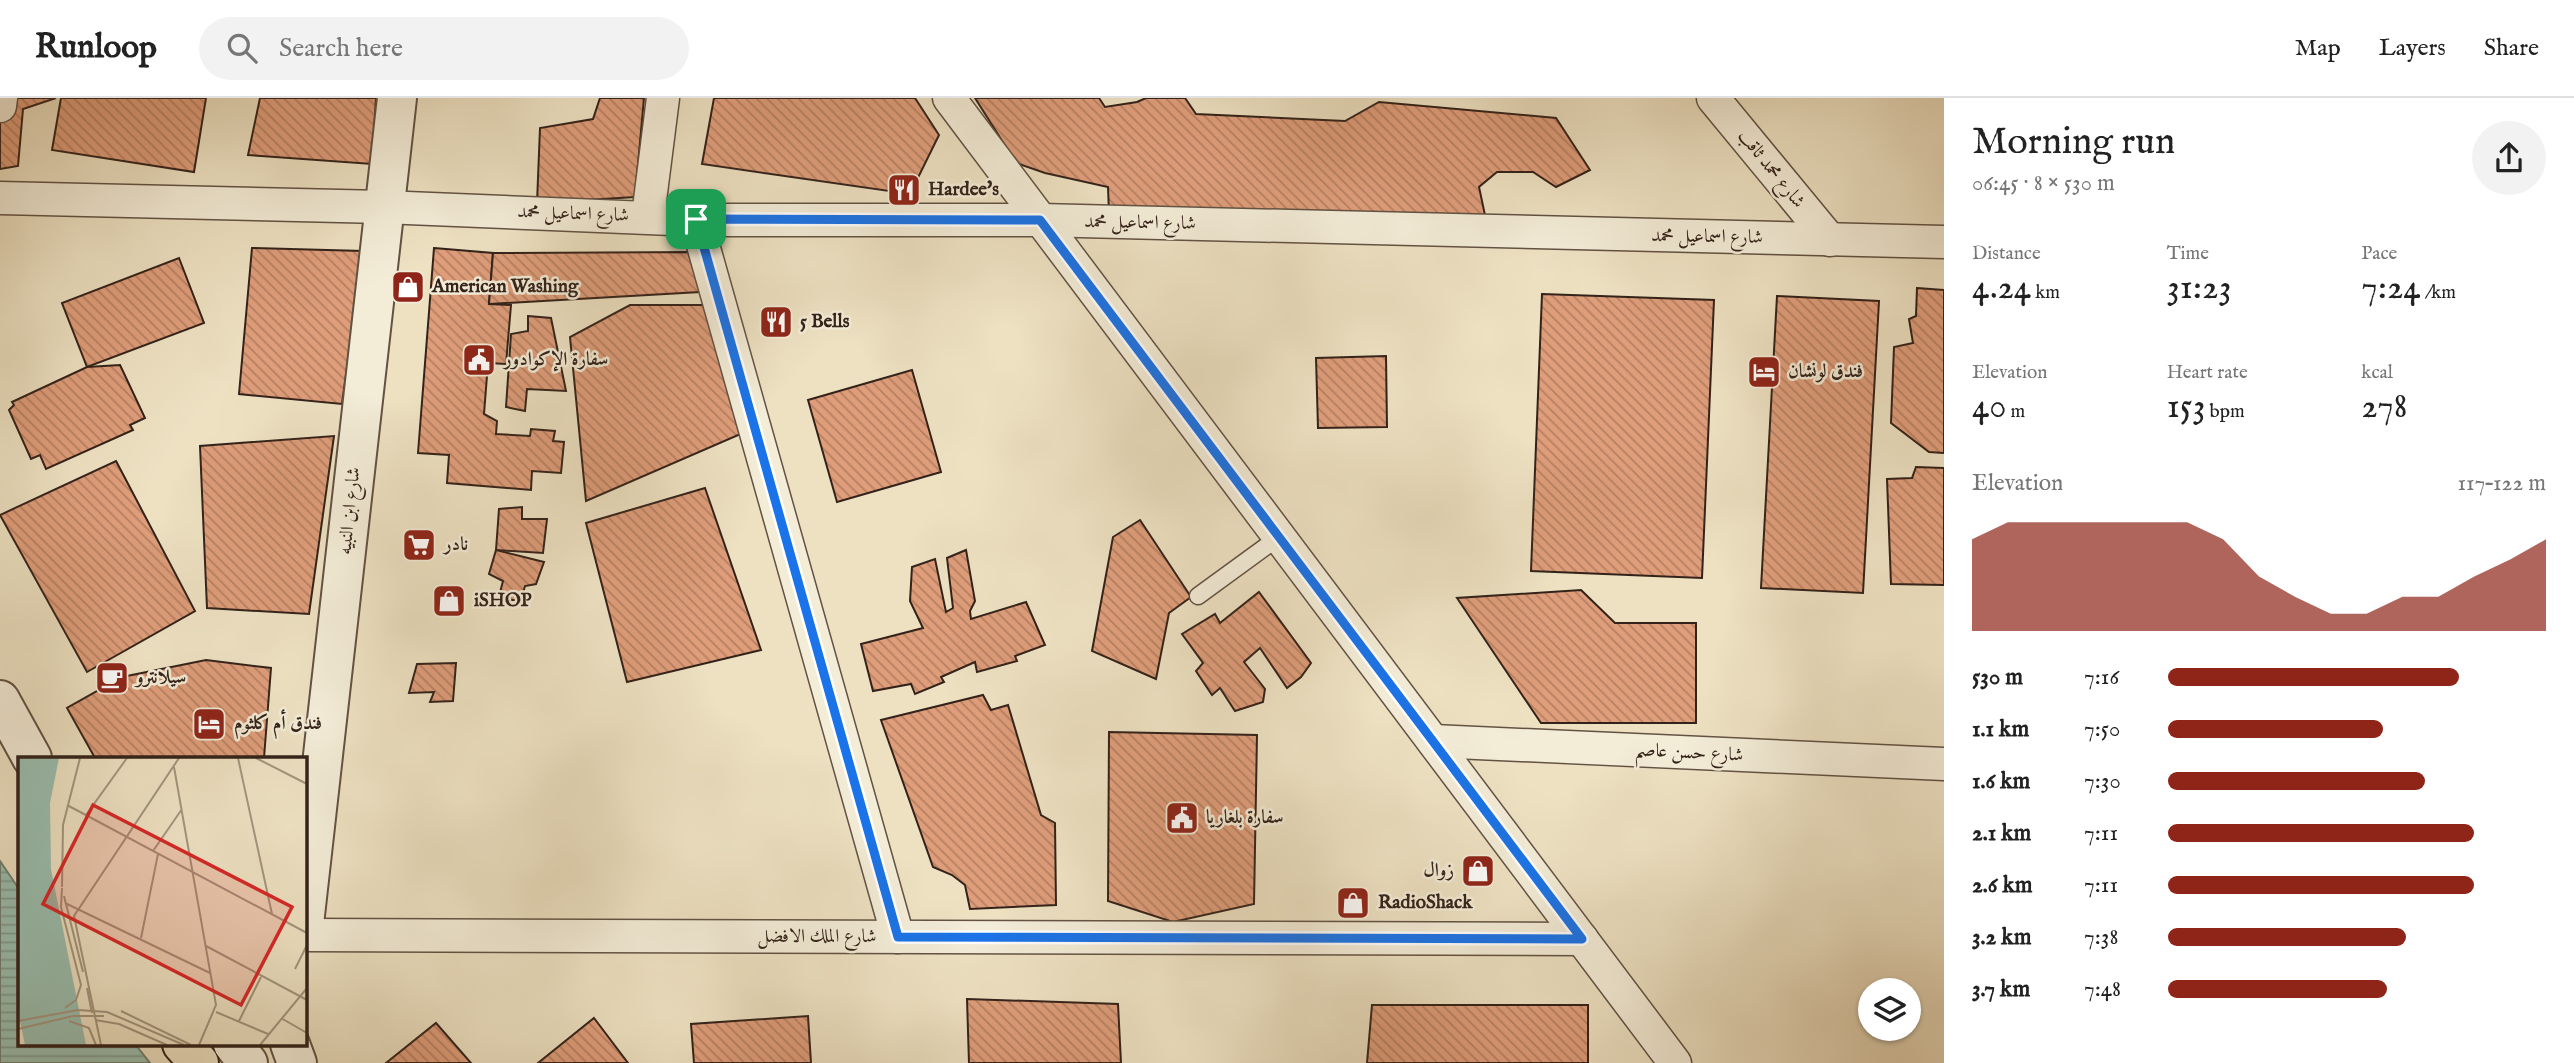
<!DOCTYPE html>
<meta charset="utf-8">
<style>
:root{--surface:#fff;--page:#f2f2f2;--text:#222;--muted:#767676;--line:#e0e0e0;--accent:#8f2418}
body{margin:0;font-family:"IM FELL English",Amiri,serif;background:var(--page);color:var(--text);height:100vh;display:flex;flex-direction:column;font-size:26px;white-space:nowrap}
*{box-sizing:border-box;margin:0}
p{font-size:23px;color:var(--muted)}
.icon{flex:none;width:38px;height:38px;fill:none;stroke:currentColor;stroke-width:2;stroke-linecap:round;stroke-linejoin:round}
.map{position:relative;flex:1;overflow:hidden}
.drawer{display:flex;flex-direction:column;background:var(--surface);width:630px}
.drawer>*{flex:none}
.tools{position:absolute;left:1858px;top:880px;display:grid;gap:14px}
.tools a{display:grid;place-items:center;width:63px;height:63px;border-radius:50%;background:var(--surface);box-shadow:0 2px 5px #0004;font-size:35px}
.pin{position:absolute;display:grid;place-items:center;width:60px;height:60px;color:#fff;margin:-30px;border-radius:14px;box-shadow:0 4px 10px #0006}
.round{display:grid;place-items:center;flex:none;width:74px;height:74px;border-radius:37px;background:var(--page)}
.head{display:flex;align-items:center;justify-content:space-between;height:119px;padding:0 28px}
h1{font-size:38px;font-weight:600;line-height:52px}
.metrics{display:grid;grid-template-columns:repeat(3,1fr);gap:10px;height:119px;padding:7px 28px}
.metrics div{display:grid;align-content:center}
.metrics b{font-size:35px;font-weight:600}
.metrics small{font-size:19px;font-weight:400}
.metrics p{font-size:19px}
.chart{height:196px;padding:14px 28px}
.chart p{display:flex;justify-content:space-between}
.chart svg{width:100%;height:126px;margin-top:7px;fill:var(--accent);opacity:.7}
ul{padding:0 28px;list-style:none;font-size:23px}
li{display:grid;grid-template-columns:112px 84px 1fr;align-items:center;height:52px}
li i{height:18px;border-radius:9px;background:var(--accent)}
header{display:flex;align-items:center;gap:42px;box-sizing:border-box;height:98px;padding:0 35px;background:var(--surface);border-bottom:2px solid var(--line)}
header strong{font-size:33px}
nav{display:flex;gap:38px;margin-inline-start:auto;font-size:24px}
.search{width:490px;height:63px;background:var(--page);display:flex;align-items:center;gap:18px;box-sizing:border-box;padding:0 24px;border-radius:38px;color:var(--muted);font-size:26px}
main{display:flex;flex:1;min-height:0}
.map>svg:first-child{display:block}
.water{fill:url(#water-rules);stroke:#718073;stroke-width:2}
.building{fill:url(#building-back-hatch);stroke:#33221a;stroke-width:2}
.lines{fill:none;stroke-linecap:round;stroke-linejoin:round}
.service-casing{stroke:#625244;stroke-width:19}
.minor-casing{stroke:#625244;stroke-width:35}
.tertiary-casing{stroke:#625244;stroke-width:42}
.motorway-casing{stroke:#33221a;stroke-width:42}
.service{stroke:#f3ecd7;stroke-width:16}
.minor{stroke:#f3ecd7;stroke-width:32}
.tertiary{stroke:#f3ecd7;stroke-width:38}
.motorway{stroke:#ede1c2;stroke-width:38}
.route-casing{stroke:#fff;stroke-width:14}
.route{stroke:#1a73e8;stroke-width:9}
.labels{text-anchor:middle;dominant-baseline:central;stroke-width:5;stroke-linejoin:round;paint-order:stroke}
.street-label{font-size:19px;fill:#33221a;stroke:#f3ecd7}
.poi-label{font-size:19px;font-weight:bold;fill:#33221a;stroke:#f3ecd7;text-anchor:start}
.inset-road{fill:none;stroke:#a3957f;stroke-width:2}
.view{fill:#d62828;fill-opacity:0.15;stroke:#d62828;stroke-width:3.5}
.inset-edge{fill:none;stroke:#33221a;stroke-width:3.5}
</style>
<header>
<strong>Runloop</strong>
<div class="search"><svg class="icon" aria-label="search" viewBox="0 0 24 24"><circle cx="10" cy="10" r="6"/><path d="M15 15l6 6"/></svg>Search here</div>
<nav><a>Map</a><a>Layers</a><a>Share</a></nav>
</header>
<main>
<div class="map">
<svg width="1944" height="965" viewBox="0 0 1944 965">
<defs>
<pattern id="water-rules" width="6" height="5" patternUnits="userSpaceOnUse" patternTransform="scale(1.75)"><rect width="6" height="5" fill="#9abeaf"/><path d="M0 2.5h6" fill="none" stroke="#7e9a8e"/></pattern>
<pattern id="building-back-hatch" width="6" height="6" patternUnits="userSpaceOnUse" patternTransform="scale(1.75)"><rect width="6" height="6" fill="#df9d7a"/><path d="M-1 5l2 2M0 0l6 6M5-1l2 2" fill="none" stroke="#b58063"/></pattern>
</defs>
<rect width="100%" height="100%" fill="#ede1c2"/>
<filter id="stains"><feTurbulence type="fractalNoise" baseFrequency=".00286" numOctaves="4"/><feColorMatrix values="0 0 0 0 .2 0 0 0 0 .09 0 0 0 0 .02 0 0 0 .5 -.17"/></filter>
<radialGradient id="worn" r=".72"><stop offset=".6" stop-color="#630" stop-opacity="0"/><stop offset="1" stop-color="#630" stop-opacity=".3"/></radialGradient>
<!-- water -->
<path class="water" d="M0,763L19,791V946H135L150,965H0Z"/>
<!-- building -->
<g class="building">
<path d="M0,0H56L23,11L18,68L0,71Z"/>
<path d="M61,0H206L194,74L52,52Z"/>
<path d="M260,0H376L372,66L248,57Z"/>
<path d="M600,0H644L635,99L537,105L540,30L593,21Z"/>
<path d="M714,0H915L939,37L910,96L702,66Z"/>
<path d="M975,0H1099L1105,9L1137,4L1146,0H1185L1196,16L1345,23L1379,4L1556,20L1590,72L1556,89L1533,74H1497L1479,89L1486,122L1109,115L1108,89L1045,75L1016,65Z"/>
<path d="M252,150L363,153L342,306L239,296Z"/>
<path d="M434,150L493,155L489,206L511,207L506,266L488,265L484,316L497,323L496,336L530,338L531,331L555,333L553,343L564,344L561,375L532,373L531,392L447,385L449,357L418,355Z"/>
<path d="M697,154L700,194L489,206L493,155Z"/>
<path d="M179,160L204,225L87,269L62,205Z"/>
<path d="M1917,190L1944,192V355L1929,354L1891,325L1894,249L1913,245L1909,221L1916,218Z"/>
<path d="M1542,196L1714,202L1702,480L1531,473Z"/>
<path d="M1777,198L1879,203L1863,495L1761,490Z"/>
<path d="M630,207H706L743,335L586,403L570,239Z"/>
<path d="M528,218L551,220L566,293L527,291L525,313L506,309L511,236L528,233Z"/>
<path d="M1386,258L1387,329L1318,330L1316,260Z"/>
<path d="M120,267L145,320L130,327L133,332L46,371L40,357L31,361L9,312L14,307L12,304L87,269Z"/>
<path d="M912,272L941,374L837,404L808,302Z"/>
<path d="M334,338L309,516L207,510L200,348Z"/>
<path d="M116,363L195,513L87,574L0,417Z"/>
<path d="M1916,369L1944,370V487L1891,486L1887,381L1912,380Z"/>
<path d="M705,390L761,552L627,584L586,425Z"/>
<path d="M522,409V421H547L543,455L496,452L499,411Z"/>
<path d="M1140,422L1191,499L1169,515L1156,581L1092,553L1113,439Z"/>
<path d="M496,452L544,464L536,486L525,488L521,502H498L503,483L489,476Z"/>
<path d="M966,452L975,503L970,513L971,521L1026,504L1045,547L1015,558L1017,563L977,574L975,564L941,579L944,584L915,596L911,586L873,593L861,546L923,530L910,503L912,469L935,461L946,514L953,510L947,460Z"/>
<path d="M1581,492L1615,525H1696V625H1541L1457,500Z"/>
<path d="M1259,494L1311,565L1301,579L1287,590L1260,550L1244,564L1265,591L1263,604L1235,613L1220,590L1212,597L1196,573L1203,565L1182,536L1215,516L1220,525Z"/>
<path d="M206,562L271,570L264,660H95L67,610L122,579Z"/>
<path d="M456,565L453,603L430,604L434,594L409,595L417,566Z"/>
<path d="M983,597L991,612L1008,607L1041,717L1055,725L1056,807L970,811L965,787L952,777L933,769L881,622Z"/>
<path d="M1109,634L1257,637L1254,806L1173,824L1108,803Z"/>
<path d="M967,901L1118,906L1121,965H969Z"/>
<path d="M1372,907H1588V965H1367Z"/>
<path d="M808,918L811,965H694L691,926Z"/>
<path d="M594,920L628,965H538Z"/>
<path d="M436,925L471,965H386Z"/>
</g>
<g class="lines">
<defs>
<path id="service" d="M1198,498L1279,439"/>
<g id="minor">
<path d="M949,0L1675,965"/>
<path d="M1713,0L1830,142"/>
<path d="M0,8L1,0"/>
<path d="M0,100L383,109L696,122H1040L1944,144"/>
<path d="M648,118L663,0"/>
<path d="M696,122L898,839"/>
<path d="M1433,643L1944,666"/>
<path d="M304,837L1582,841"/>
</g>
<g id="tertiary">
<path d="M0,602L32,660"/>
<path d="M304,826L397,0"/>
<path d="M233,946L248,965"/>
<path d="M290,946L297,965"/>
</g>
<path id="motorway" d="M182,946L199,965"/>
</defs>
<!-- service casing -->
<use href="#service" class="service-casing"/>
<!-- minor casing -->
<use href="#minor" class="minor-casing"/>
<!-- tertiary casing -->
<use href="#tertiary" class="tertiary-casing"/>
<!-- motorway casing -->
<use href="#motorway" class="motorway-casing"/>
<!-- service -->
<use href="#service" class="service"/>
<!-- minor -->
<use href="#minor" class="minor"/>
<!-- tertiary -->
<use href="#tertiary" class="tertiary"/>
<!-- motorway -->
<use href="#motorway" class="motorway"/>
</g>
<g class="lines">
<defs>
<path id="route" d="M696,121L1040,122L1582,841L898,839Z"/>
</defs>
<!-- route casing -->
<use href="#route" class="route-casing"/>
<!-- route -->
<use href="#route" class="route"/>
</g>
<!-- icons -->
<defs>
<symbol id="restaurant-square" viewBox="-11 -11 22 22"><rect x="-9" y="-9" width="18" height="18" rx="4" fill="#8f2418" stroke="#f3ecd7"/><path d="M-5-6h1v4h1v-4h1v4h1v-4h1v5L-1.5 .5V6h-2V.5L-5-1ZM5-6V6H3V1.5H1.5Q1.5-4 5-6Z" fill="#fff"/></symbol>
<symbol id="shop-square" viewBox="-11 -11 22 22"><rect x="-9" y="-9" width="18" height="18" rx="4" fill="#8f2418" stroke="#f3ecd7"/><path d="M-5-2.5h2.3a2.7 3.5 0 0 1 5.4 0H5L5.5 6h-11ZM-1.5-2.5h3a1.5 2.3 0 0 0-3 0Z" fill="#fff"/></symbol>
<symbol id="civic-square" viewBox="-11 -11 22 22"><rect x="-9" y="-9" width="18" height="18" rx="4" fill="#8f2418" stroke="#f3ecd7"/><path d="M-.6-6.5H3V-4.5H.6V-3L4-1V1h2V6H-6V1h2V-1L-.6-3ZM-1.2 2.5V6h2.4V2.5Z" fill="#fff"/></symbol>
<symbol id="hotel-square" viewBox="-11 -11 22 22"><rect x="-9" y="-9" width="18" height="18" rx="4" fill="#8f2418" stroke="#f3ecd7"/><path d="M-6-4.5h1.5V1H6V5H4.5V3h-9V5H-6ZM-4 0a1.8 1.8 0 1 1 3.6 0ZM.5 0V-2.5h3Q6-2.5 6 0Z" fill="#fff"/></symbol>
<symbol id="supermarket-square" viewBox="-11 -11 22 22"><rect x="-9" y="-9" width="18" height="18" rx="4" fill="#8f2418" stroke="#f3ecd7"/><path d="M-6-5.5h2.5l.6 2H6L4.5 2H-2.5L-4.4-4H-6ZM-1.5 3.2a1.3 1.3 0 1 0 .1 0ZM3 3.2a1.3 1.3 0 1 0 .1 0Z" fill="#fff"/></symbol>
<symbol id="cafe-square" viewBox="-11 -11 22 22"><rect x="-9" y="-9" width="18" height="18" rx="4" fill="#8f2418" stroke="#f3ecd7"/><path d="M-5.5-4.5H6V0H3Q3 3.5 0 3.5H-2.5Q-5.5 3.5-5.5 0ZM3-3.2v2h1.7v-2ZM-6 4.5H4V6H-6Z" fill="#fff"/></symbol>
</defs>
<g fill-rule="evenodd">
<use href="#restaurant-square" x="885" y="73" width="38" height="38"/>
<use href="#shop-square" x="389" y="170" width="38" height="38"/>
<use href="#restaurant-square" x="757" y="205" width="38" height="38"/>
<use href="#civic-square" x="460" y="243" width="38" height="38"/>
<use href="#hotel-square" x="1745" y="255" width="38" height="38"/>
<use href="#supermarket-square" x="400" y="428" width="38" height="38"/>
<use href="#shop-square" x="430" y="484" width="38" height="38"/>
<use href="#cafe-square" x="93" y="561" width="38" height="38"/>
<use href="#hotel-square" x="190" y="607" width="38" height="38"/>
<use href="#civic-square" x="1163" y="701" width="38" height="38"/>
<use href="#shop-square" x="1459" y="754" width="38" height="38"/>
<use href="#shop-square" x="1334" y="786" width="38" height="38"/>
</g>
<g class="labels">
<!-- street labels -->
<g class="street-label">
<text transform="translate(1771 71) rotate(51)">شارع محمد ثاقب</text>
<text transform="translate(573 116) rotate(2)">شارع اسماعيل محمد</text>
<text transform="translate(1140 125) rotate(1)">شارع اسماعيل محمد</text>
<text transform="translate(1707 139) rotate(1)">شارع اسماعيل محمد</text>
<text transform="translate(350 413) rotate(-84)">شارع ابن النبيه</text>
<text transform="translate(1689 655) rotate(3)">شارع حسن عاصم</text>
<text x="817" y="839">شارع الملك الافضل</text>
</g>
<!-- poi labels -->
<g class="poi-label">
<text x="928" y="92">Hardee's</text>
<text x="432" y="189">American Washing</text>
<text x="800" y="224">5 Bells</text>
<text x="504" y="262">سفارة الإكوادور</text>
<text x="1788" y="274">فندق لونشان</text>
<text x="444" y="447">نادر</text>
<text x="474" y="503">iSHOP</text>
<text x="136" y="580">سيلانترو</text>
<text x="234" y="626">فندق أم كلثوم</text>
<text x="1206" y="720">سفارة بلغاريا</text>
<text x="1454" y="773" text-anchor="end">زوال</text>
<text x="1378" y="805">RadioShack</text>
</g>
</g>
<!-- overview -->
<g transform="translate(18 659)">
<rect width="289" height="289" fill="#ede1c2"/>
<path d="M0,1H41L32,46L33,112L68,288H7L0,255Z" fill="#9abeaf"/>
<path class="inset-road" d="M220,1L254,157M238,1L289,27M156,10L198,248L181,288M49,48L289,176M68,58L109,1M135,94L164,52M44,130L45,68L62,1M44,131L43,150L63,228L58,243L47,251M46,139L65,215M47,146L192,216M123,181L140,97M188,189L289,243M277,212L289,188M69,231L74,256M103,254L173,288M198,255L250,277M263,261L289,276M77,263L101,267M0,264L60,253L89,255L166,288M51,264L71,271L78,288M221,264L243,220M101,267L149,288M0,272L55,259H86M83,288L56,159L161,1M242,288L289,231"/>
<path class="view" d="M75,48L274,150L223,248L25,147Z"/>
<rect width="289" height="289" class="inset-edge"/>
</g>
<rect width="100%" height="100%" filter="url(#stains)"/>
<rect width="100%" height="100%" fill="url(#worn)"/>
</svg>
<div class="tools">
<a><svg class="icon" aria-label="layers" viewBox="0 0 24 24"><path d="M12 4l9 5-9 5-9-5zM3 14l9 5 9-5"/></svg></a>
</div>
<div class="pin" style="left:696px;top:121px;background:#1e9e55"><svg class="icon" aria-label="arrive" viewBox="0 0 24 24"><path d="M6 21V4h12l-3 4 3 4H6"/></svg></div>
</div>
<section class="drawer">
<div class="head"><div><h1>Morning run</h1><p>06:45 · 8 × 530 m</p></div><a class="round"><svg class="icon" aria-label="share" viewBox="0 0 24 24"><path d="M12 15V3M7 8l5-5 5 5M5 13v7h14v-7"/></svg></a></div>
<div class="metrics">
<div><p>Distance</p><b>4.24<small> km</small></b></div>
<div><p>Time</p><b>31:23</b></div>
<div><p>Pace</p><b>7:24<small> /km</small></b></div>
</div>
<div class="metrics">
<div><p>Elevation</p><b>40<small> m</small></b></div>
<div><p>Heart rate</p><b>153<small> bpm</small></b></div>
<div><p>kcal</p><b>278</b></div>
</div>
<div class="chart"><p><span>Elevation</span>117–122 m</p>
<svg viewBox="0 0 160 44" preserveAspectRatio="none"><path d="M0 44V12L10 6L20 6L30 6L40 6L50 6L60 6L70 12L80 25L90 32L100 38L110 38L120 32L130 32L140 25L150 19L160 12V44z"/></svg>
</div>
<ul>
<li><b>530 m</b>7:16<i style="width:77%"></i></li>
<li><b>1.1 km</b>7:50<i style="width:57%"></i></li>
<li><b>1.6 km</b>7:30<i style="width:68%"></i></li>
<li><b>2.1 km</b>7:11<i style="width:81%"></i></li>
<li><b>2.6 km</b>7:11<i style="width:81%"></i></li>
<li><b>3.2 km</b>7:38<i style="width:63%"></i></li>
<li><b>3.7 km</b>7:48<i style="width:58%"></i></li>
</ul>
</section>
</main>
